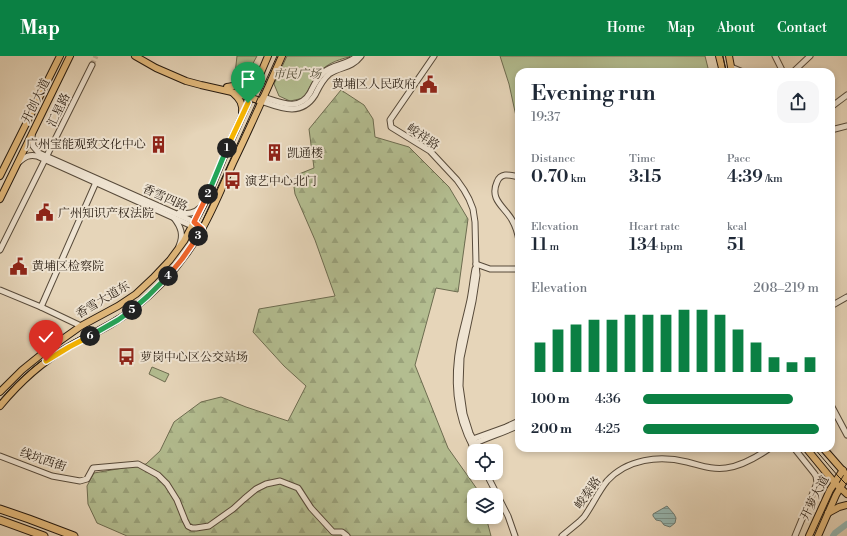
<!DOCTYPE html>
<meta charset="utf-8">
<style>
:root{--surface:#fff;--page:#f6f6f7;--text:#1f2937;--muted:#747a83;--accent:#0b8043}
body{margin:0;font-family:"Libre Bodoni","Noto Serif SC",serif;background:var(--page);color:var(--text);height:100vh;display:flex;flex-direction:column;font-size:15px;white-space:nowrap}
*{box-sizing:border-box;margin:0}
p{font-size:13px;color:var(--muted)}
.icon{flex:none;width:22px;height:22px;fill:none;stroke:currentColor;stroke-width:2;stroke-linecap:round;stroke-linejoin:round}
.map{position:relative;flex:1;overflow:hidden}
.drawer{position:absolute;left:515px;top:12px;width:320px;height:384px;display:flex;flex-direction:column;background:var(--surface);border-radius:12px;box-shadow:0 2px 6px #0003}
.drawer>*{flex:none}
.buttons{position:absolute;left:467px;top:388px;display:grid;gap:8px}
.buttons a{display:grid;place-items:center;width:36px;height:36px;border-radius:8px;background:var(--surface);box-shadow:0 2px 6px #0003;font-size:20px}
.pin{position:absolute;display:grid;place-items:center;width:34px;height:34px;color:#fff;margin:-41px -17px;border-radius:50% 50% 50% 0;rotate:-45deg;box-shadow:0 0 4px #0007}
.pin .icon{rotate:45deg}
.km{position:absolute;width:20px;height:20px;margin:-10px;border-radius:50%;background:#222;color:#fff;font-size:11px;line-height:20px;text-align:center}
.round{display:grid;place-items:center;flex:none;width:42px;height:42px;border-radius:12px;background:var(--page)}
.overview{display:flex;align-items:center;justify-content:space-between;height:68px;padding:0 16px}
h1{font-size:22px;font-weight:600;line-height:30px}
.figures{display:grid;grid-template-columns:repeat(3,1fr);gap:6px;height:68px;padding:4px 16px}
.figures div{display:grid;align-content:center}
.figures b{font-size:17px;font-weight:600}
.figures small{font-size:11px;font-weight:400}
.figures p{font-size:11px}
.chart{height:112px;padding:8px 16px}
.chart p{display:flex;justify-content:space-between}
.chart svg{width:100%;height:72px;margin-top:4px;stroke:var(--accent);stroke-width:6}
ul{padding:0 16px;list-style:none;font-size:13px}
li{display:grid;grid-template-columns:64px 48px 1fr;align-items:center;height:30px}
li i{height:10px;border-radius:5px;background:var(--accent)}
header{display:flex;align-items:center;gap:24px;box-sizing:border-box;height:56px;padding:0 20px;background:var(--accent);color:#fff}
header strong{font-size:19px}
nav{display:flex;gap:22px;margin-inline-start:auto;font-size:14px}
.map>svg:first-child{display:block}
.forest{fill:url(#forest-firs);stroke:#6d6c50}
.green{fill:#b3bd90;stroke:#6d6c50}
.water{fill:url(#water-rules);stroke:#6a7972}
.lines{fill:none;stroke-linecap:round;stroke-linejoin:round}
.river{stroke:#96b8b3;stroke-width:6}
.minor-tunnel{stroke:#c0b097;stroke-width:5;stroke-dasharray:5 2.5;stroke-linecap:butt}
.minor-casing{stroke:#574a3a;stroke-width:7}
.major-casing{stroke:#271b10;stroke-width:8}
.highway-casing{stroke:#271b10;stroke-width:9}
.minor{stroke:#efe4d2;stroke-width:5}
.major{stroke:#e3ba7c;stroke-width:6}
.highway{stroke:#e3ba7c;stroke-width:7}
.tram{stroke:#271b10;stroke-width:1}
.split-1-casing{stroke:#fff;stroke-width:8}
.split-2-casing{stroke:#fff;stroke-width:8}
.split-3-casing{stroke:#fff;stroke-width:8}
.split-4-casing{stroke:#fff;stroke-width:8}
.split-5-casing{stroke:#fff;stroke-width:8}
.split-6-casing{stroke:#fff;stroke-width:8}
.split-7-casing{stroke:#fff;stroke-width:8}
.split-1{stroke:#f5b400;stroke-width:5}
.split-2{stroke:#22a559;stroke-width:5}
.split-3{stroke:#f0652b;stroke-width:5}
.split-4{stroke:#f0652b;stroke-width:5}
.split-5{stroke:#22a559;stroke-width:5}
.split-6{stroke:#22a559;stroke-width:5}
.split-7{stroke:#f5b400;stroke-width:5}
.labels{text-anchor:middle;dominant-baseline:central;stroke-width:4;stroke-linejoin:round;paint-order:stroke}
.park-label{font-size:12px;font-style:italic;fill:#514c36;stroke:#efe4d2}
.poi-label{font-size:12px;fill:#271b10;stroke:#efe4d2;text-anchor:start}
.street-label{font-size:12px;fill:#271b10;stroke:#efe4d2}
</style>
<header>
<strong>Map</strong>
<nav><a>Home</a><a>Map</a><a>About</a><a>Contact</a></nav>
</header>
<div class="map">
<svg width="847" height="480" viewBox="0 0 847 480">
<defs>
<pattern id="forest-firs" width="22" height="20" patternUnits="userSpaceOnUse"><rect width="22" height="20" fill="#b3bd90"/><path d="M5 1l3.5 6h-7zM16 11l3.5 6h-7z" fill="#9aa27b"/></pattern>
<pattern id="water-rules" width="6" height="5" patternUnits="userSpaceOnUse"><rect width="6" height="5" fill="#96b8b3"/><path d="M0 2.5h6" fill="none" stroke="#7a9590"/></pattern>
</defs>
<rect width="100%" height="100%" fill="#e6d5b9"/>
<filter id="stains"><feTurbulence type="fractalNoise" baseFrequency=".005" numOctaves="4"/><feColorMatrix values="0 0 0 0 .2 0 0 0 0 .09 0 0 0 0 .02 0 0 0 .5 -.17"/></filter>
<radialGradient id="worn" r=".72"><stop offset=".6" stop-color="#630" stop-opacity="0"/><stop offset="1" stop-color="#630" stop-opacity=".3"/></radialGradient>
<!-- forest -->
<path class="forest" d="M341,34L364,49L373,63L375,81L409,91L449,131L468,163L458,236L436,232L415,309L448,392L477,433L479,439H474V461H486L491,480H127L97,467L88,448L87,430L94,417L146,408L160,395L174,366L201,346L221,341L246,351L288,365L306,330L284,310L253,276L259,253L335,240L315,184L295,138L293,124L299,118L314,112L309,73Z"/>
<!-- green -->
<g class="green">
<path d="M237,0H257L246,20L235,18Z"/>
<path d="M287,0H350L349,1C321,8 317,17 304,42L290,45L279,40L274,28Z"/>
<path d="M500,0H705L709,16H519V74L509,28Z"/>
<path d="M152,311L169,318L165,326L149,318Z"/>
</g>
<!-- water -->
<path class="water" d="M667,450L674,458L676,462L675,467L670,471L664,469L661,465L656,464L653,460V458Z"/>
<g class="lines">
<!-- river -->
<path class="river" d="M833,480L835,477L847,468"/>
<!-- minor-tunnel -->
<path class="minor-tunnel" d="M92,9L96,0"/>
<defs>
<g id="minor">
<path d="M434,0L390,64L391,71L430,95L457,124L464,134L469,143L473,153L475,166L476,208L477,219L473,245L461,302L460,330L464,358L470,377L479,395"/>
<path d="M775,0L783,16"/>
<path d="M731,11L743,16"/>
<path d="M793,16L810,0"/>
<path d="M263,41C280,46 299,56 310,37C314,29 317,22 324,16C334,8 347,9 357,0"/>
<path d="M261,45C281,52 301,61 315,39C319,31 322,24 329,18C341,10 351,13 361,0"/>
<path d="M831,51L847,39"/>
<path d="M831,74L847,70"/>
<path d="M32,79L33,90L39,97L190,164L198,169L202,173"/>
<path d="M19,106C25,101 29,98 37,100L192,170L202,173"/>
<path d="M519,121C510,119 501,116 497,126C489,144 505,151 512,164C516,171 518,178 519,185"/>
<path d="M179,157C188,158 194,158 201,151"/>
<path d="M174,162C181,171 184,179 179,190"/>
<path d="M0,194L92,9"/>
<path d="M476,208L490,213H519"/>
<path d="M0,234L41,251L81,270"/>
<path d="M831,250L847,241"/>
<path d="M41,251L97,124"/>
<path d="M831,349L847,379"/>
<path d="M470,384L506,371L519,365"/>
<path d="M472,389C487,381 504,377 519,369"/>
<path d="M473,391C455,357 453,323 460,286C463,272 467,258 470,244C472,234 473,223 475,213"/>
<path d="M794,392L814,417L816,420L817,427L795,480"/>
<path d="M0,400L52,420L80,425L87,423L93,412L138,408L158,419L167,428L177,444L185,464L188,470L192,472H196L209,470L233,453L244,443L256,433L266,428L280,425L298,432L311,452L333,476H342L347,480"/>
<path d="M486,417L508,460L515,480"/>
<path d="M562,480L579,466L584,461C592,450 598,436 607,425C627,403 659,399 687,406C700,409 712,414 726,412C742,410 757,401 770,392"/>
</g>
<g id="major">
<path d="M135,0L156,12L186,25L201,29L232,36L261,45"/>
<path d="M719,0L723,16"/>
<path d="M729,0L732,16"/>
<path d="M227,31C238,29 252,28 259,18"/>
<path d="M233,37C240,43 243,48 242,57"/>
<path d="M0,120L60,0"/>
<path d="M0,143L70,0"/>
<path d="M0,336L22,314L43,297L81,270L118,250L136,238L153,222L170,204L184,185L207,142L227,93L248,47L268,0"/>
<path d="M0,350C19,327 42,306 68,291C90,279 114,269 133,253C161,231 185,204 202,173C214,152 223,129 233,107C250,72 266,36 282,0"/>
<path d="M806,392L834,426L847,438"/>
<path d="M823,392L844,416"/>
<path d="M828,457L839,451L847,449"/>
<path d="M809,480L830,434L843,414"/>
<path d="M818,480L836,439L847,420"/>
</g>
<g id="highway">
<path d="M0,453L29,463L74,480"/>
<path d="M0,464L44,480"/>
</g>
</defs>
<!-- minor casing -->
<use href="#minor" class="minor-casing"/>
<!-- major casing -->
<use href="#major" class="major-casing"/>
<!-- highway casing -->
<use href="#highway" class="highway-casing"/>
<!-- minor -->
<use href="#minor" class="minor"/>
<!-- major -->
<use href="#major" class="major"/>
<!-- highway -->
<use href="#highway" class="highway"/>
<!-- tram -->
<g class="tram">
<path d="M723,0L726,16"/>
<path d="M0,344C16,325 35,308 57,294C79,280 103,269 125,255C157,233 184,200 202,166L277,0"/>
<path d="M814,392L838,420L847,429"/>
</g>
</g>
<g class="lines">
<defs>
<path id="split-1" d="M227,92L248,47"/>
<path id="split-2" d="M208,138L227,92"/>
<path id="split-3" d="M198,180L202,173L194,166L208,138"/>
<path id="split-4" d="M168,220L182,203L198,180"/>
<path id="split-5" d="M132,254L148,240L168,220"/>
<path id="split-6" d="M90,280L118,264L132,254"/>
<path id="split-7" d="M46,305L69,291L90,280"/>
</defs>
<!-- split-1 casing -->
<use href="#split-1" class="split-1-casing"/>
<!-- split-2 casing -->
<use href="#split-2" class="split-2-casing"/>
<!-- split-3 casing -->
<use href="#split-3" class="split-3-casing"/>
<!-- split-4 casing -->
<use href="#split-4" class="split-4-casing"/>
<!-- split-5 casing -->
<use href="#split-5" class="split-5-casing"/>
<!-- split-6 casing -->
<use href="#split-6" class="split-6-casing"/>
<!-- split-7 casing -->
<use href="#split-7" class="split-7-casing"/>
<!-- split-1 -->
<use href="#split-1" class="split-1"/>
<!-- split-2 -->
<use href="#split-2" class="split-2"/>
<!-- split-3 -->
<use href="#split-3" class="split-3"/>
<!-- split-4 -->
<use href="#split-4" class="split-4"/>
<!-- split-5 -->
<use href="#split-5" class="split-5"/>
<!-- split-6 -->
<use href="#split-6" class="split-6"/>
<!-- split-7 -->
<use href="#split-7" class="split-7"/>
</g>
<!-- icons -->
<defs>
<symbol id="civic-bare" viewBox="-9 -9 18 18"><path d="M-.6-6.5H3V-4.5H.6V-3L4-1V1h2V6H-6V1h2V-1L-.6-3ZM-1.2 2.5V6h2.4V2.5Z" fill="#8f2418" stroke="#efe4d2" stroke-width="2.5" paint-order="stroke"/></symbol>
<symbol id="building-bare" viewBox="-9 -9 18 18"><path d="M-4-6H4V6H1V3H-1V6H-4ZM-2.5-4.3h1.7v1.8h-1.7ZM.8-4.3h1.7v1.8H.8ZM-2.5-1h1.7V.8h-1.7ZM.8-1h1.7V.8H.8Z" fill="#8f2418" stroke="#efe4d2" stroke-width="2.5" paint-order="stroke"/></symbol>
<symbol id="bus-bare" viewBox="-9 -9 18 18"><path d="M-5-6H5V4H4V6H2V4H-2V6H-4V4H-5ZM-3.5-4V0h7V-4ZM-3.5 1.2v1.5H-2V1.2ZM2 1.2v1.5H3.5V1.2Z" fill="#8f2418" stroke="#efe4d2" stroke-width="2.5" paint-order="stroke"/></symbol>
</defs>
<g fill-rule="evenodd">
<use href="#civic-bare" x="416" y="16" width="25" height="25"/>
<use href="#building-bare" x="146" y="76" width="25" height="25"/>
<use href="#building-bare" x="262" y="84" width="25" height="25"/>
<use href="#bus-bare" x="220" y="112" width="25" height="25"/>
<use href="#civic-bare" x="32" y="144" width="25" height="25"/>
<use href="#civic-bare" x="6" y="198" width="25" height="25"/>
<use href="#bus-bare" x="114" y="288" width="25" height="25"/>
</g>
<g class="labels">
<!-- park labels -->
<g class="park-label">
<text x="297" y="18">市民广场</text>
</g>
<!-- poi labels -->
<g class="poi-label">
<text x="416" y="28" text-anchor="end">黄埔区人民政府</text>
<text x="146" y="88" text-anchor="end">广州宝能观致文化中心</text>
<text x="287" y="97">凯通楼</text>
<text x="245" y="125">演艺中心北门</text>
<text x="58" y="157">广州知识产权法院</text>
<text x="32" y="210">黄埔区检察院</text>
<text x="140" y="301">萝岗中心区公交站场</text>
</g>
<!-- street labels -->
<g class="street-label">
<text transform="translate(36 45) rotate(-64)">开创大道</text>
<text transform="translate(59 54) rotate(-64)">汇星路</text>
<text transform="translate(423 81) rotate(34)">峻祥路</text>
<text transform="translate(165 142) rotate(24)">香雪四路</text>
<text transform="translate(103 244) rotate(-31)">香雪大道东</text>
<text transform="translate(43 404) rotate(19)">线坑西街</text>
<text transform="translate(588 437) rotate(-55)">峻泰路</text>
<text transform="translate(815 442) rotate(-63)">开萝大道</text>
</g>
</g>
<rect width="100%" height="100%" filter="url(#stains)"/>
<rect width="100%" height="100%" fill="url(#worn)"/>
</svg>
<div class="buttons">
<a><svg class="icon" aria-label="locate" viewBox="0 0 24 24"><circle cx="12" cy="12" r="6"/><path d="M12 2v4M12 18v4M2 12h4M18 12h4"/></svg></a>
<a><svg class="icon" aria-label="layers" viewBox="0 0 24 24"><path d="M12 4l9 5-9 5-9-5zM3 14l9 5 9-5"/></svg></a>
</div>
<div class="pin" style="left:248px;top:47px;background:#1e9e55"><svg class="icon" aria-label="arrive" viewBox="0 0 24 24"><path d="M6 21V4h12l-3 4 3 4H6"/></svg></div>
<div class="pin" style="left:46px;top:305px;background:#d93025"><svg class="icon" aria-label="check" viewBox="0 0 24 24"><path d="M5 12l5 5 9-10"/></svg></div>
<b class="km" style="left:227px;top:92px">1</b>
<b class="km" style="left:208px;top:138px">2</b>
<b class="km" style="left:198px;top:180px">3</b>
<b class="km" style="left:168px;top:220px">4</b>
<b class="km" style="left:132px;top:254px">5</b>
<b class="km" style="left:90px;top:280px">6</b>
<section class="drawer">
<div class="overview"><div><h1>Evening run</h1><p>19:37</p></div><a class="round"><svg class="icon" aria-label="share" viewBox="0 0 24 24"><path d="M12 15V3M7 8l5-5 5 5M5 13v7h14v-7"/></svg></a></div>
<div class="figures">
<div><p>Distance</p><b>0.70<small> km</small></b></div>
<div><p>Time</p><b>3:15</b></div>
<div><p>Pace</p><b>4:39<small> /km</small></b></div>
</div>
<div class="figures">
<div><p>Elevation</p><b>11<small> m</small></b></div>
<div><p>Heart rate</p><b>134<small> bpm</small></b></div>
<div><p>kcal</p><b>51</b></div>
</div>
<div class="chart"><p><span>Elevation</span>208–219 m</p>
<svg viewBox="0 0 160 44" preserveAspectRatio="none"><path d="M5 44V26M15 44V18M25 44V15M35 44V12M45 44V12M55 44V9M65 44V9M75 44V9M85 44V6M95 44V6M105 44V9M115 44V18M125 44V26M135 44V35M145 44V38M155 44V35"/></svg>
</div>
<ul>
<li><b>100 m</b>4:36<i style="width:85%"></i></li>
<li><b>200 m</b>4:25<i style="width:100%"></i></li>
</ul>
</section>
</div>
